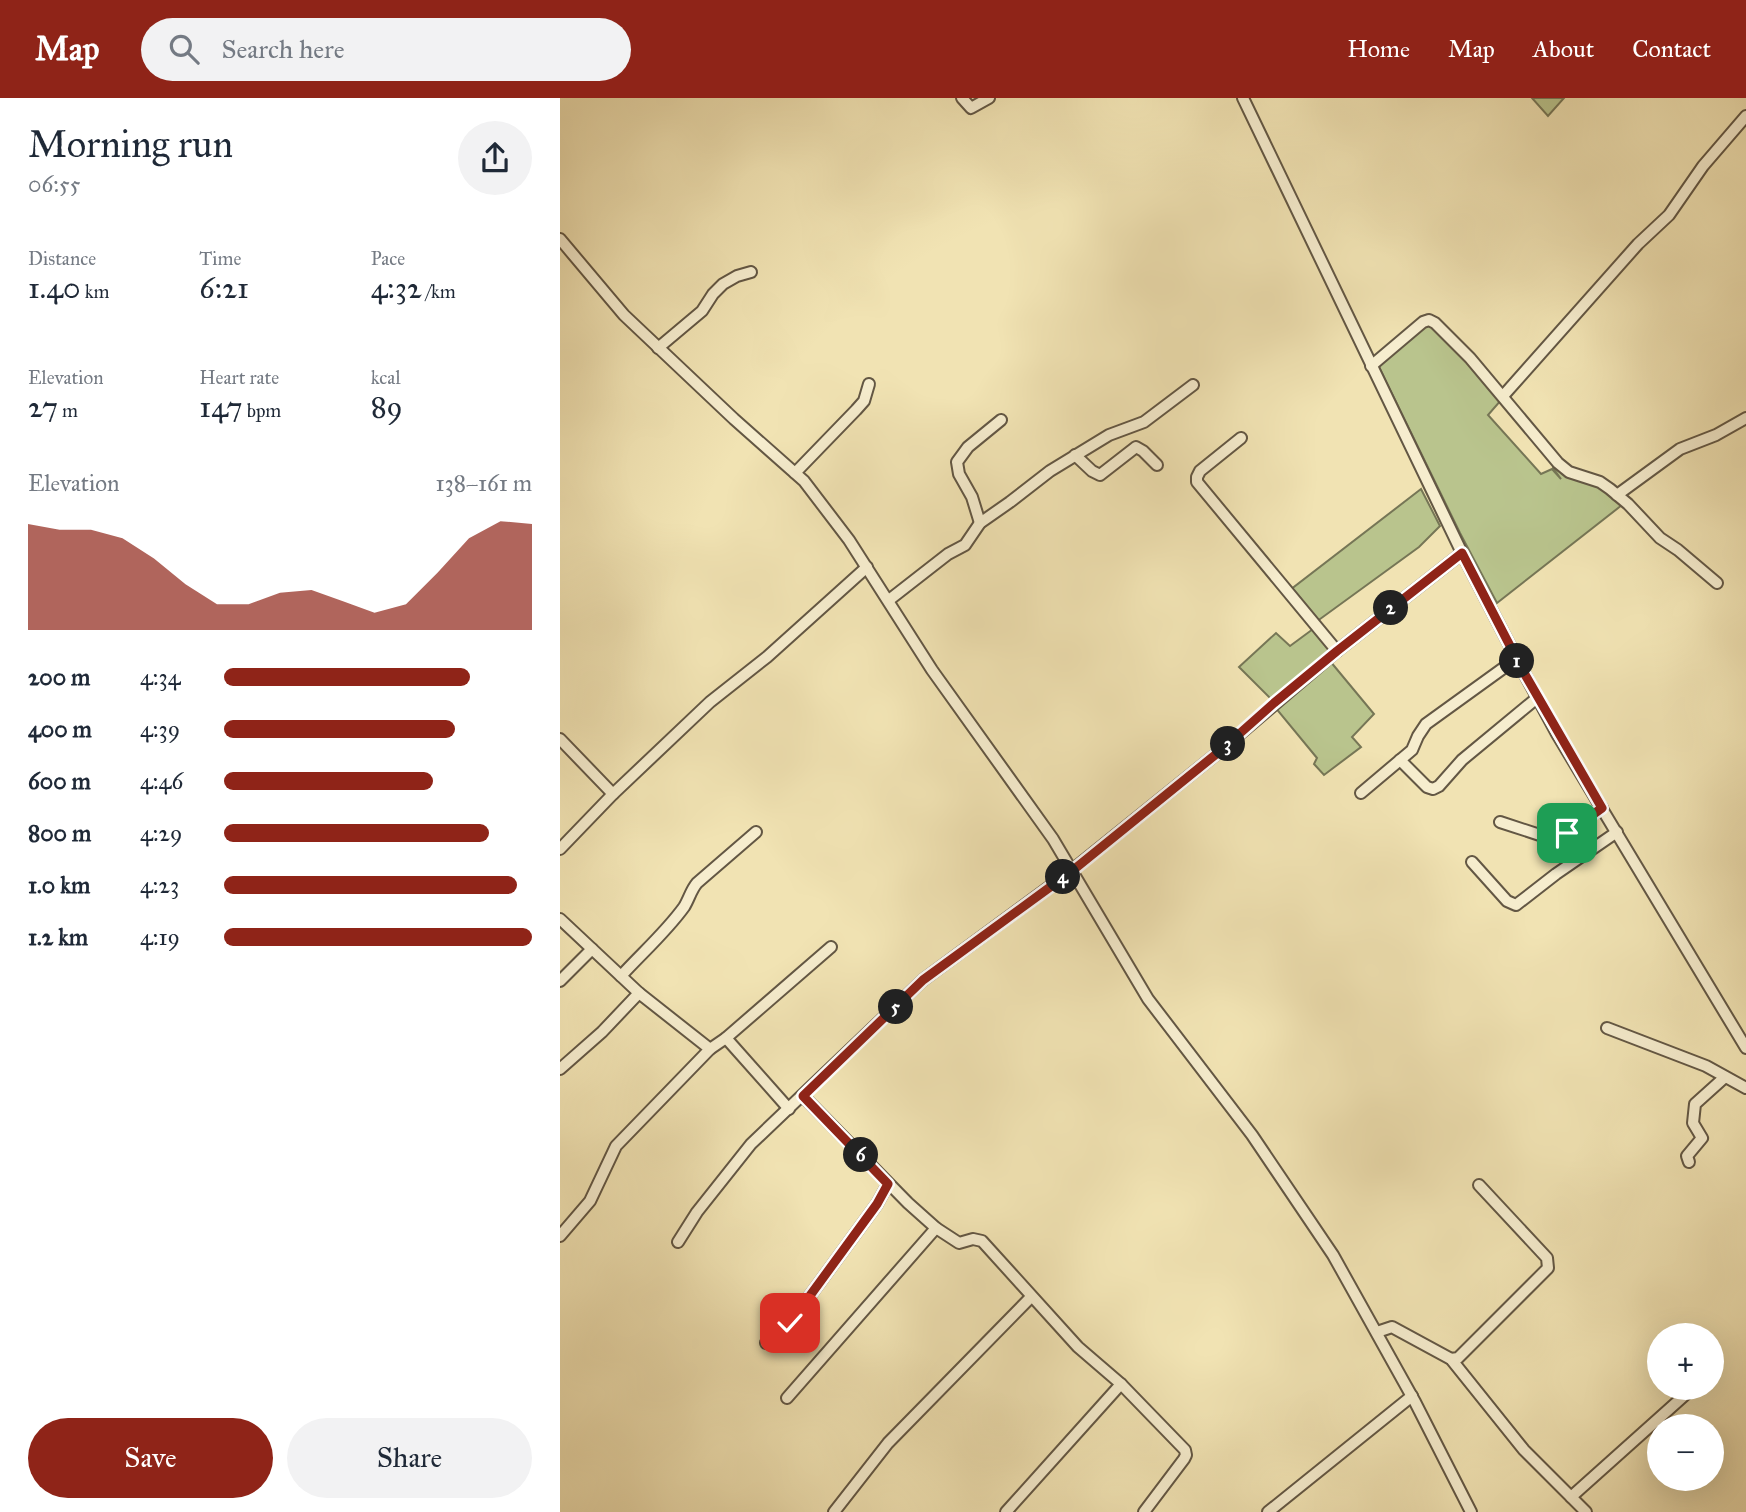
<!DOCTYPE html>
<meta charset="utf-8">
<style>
:root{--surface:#fff;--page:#f2f2f3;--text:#1f2937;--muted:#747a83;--accent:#8f2418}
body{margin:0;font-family:"IM FELL Great Primer",serif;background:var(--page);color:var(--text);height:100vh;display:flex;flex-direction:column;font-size:26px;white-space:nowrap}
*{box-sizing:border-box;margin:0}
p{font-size:23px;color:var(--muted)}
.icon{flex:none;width:38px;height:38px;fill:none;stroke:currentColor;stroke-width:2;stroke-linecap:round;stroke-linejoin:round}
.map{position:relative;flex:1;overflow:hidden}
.panel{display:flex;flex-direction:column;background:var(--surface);width:560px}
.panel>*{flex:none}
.tools{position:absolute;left:1087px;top:1225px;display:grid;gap:14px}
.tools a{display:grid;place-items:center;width:77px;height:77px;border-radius:50%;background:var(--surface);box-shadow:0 7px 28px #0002;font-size:35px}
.pin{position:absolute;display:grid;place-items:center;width:60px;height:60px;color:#fff;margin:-30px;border-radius:14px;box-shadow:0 4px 10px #0006}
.km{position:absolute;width:35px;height:35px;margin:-18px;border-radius:50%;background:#222;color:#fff;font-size:19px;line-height:35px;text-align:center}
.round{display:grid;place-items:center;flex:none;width:74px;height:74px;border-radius:37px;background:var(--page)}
.headline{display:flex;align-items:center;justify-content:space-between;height:119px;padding:0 28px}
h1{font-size:38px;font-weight:600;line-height:52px}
.stats{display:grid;grid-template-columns:repeat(3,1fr);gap:10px;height:119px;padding:7px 28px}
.stats div{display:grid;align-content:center}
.stats b{font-size:30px;font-weight:600}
.stats small{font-size:19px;font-weight:400}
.stats p{font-size:19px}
.chart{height:196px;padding:14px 28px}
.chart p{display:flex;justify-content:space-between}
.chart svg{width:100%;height:126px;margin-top:7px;fill:var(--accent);opacity:.7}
.primary-button{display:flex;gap:14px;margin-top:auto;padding:14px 28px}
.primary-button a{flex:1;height:80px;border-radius:42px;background:var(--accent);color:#fff;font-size:28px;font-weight:600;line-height:80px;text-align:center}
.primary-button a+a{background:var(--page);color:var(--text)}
ul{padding:0 28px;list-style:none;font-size:23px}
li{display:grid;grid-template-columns:112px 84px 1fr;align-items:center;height:52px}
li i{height:18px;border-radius:9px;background:var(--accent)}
header{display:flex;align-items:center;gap:42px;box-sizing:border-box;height:98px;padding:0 35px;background:var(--accent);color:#fff}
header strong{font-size:33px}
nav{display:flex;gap:38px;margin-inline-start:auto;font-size:24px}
.search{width:490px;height:63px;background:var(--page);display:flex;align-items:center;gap:18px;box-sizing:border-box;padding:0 24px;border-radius:38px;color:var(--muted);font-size:26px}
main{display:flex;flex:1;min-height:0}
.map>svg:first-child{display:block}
.green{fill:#b9c48d;stroke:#767656;stroke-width:2}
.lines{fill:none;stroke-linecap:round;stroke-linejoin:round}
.minor-casing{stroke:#635744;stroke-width:14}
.minor{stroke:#f6edce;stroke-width:10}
.route-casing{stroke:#fff;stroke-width:14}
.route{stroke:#8f2418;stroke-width:9}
</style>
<header>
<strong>Map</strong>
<div class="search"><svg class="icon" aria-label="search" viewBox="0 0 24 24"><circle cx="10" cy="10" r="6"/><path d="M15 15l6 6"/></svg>Search here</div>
<nav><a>Home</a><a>Map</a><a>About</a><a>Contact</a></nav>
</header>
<main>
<section class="panel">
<div class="headline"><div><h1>Morning run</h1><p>06:55</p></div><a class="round"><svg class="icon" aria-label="share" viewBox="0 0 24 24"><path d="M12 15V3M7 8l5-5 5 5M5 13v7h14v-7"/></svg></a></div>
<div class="stats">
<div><p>Distance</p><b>1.40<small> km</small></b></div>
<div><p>Time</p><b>6:21</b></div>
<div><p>Pace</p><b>4:32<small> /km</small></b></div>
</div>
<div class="stats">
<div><p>Elevation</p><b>27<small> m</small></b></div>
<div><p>Heart rate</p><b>147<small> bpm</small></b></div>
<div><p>kcal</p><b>89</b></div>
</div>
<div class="chart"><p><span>Elevation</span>138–161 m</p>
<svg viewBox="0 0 160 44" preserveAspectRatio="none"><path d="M0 44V7L10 9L20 9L30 12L40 19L50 28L60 35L70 35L80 31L90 30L100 34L110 38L120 35L130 24L140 12L150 6L160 7V44z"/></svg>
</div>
<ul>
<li><b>200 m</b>4:34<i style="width:80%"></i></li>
<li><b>400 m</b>4:39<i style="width:75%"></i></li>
<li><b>600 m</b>4:46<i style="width:68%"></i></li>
<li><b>800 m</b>4:29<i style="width:86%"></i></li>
<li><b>1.0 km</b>4:23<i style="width:95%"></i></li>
<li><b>1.2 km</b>4:19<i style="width:100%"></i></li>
</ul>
<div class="primary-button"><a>Save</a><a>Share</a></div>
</section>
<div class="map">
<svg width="1186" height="1414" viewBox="0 0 1186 1414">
<rect width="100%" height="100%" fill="#f1e3b3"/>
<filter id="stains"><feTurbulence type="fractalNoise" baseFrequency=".00286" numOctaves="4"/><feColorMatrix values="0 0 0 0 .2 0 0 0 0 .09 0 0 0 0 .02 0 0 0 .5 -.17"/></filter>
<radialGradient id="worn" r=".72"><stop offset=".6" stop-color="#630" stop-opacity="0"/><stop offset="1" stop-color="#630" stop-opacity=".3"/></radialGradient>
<!-- green -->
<g class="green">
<path d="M972,0H1004L988,18Z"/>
<path d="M865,226H870L916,269L942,301L928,317L981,376L992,371L1001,381L993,370L995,367L1049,394L1062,407L937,505L900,435L818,267Z"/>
<path d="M861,391L880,428L859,449L756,524L730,492Z"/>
<path d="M753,531L773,553L711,601L679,569L716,535L730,548Z"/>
<path d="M770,563L814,616L792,639L801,649L764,677L754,666L757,660L714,608Z"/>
</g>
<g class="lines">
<defs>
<g id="minor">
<path d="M402,0L411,10L429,0"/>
<path d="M683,0L902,455L963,573L997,636L1186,950"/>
<path d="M0,141L64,217L174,321L244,383L289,442L372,572L493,741L588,901L692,1037L773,1157L855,1304L911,1414"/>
<path d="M98,250L142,213L153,196L163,186L177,178L191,174"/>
<path d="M811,268L863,224L869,222L875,225L910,260L998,365L1009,374L1040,384L1050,391L1068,406L1100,440L1118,452L1157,485"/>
<path d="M943,298L1078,146L1109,117L1143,68L1186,18"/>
<path d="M681,340L640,373L637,379V384L777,553"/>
<path d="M515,357L532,373L540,377L576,349L583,353L597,367"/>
<path d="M235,375L296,312L304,303L309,286"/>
<path d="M1057,397L1120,351L1156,337L1186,320"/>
<path d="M420,425L412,399L399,376L397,364L408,349L441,322"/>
<path d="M329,502L388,456L405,447L420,425L450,404L490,373L549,337L584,324L633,287"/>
<path d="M0,641L53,696"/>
<path d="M840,662L867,689L873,691L879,688L902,662L977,600"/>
<path d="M801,695L852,652L858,638L866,626L956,561"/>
<path d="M940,724L995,742L1042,710"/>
<path d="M0,751L53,696L150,604L207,559L307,469"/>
<path d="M912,764L947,803L956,807L996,776L1057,734"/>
<path d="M0,821L79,895L150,951L166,940L229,1011"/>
<path d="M61,878C82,855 106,834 124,809C129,801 131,792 137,785L196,734"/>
<path d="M0,883L32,851"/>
<path d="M1047,930L1146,968L1186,990"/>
<path d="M166,940L271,849"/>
<path d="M0,971L42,934L79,895"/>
<path d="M243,998L348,1105L376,1130L399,1145L413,1141L422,1143L518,1249L561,1286L625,1352L626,1357L624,1361L584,1414"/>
<path d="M1129,1064L1127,1058L1142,1040L1133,1025L1135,1006L1165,979"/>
<path d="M0,1138L30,1103L56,1048L150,951"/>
<path d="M118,1144L137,1114L191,1046L363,882L511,773L660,653L777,553L902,455"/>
<path d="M817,1234L832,1229L891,1261L964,1352L1026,1414"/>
<path d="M206,1245L230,1225L317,1106L328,1086"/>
<path d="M891,1261L898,1260L988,1170L987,1160L919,1087"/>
<path d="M227,1300L376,1130"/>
<path d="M1011,1399L1126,1296"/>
<path d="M274,1414L328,1345L471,1199"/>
<path d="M446,1414L561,1286"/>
<path d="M708,1414L852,1298"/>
</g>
</defs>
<!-- minor casing -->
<use href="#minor" class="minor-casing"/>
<!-- minor -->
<use href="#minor" class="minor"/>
</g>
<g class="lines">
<defs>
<path id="route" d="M230,1225L317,1106L328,1086L243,998L363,882L512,773L660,653L714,605L777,553L902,455L963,573L1042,710L1007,735"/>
</defs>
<!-- route casing -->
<use href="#route" class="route-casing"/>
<!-- route -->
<use href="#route" class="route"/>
</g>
<rect width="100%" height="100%" filter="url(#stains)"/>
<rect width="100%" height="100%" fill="url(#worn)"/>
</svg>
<div class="tools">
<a>+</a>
<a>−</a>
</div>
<div class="pin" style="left:1007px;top:735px;background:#1e9e55"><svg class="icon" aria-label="arrive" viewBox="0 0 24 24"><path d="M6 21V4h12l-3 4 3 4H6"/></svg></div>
<div class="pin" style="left:230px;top:1225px;background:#d93025"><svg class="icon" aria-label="check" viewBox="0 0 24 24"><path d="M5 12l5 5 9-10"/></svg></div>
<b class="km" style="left:957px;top:563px">1</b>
<b class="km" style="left:831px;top:510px">2</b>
<b class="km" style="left:668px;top:646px">3</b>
<b class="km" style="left:503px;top:779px">4</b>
<b class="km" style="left:336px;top:909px">5</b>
<b class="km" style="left:301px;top:1057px">6</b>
</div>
</main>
